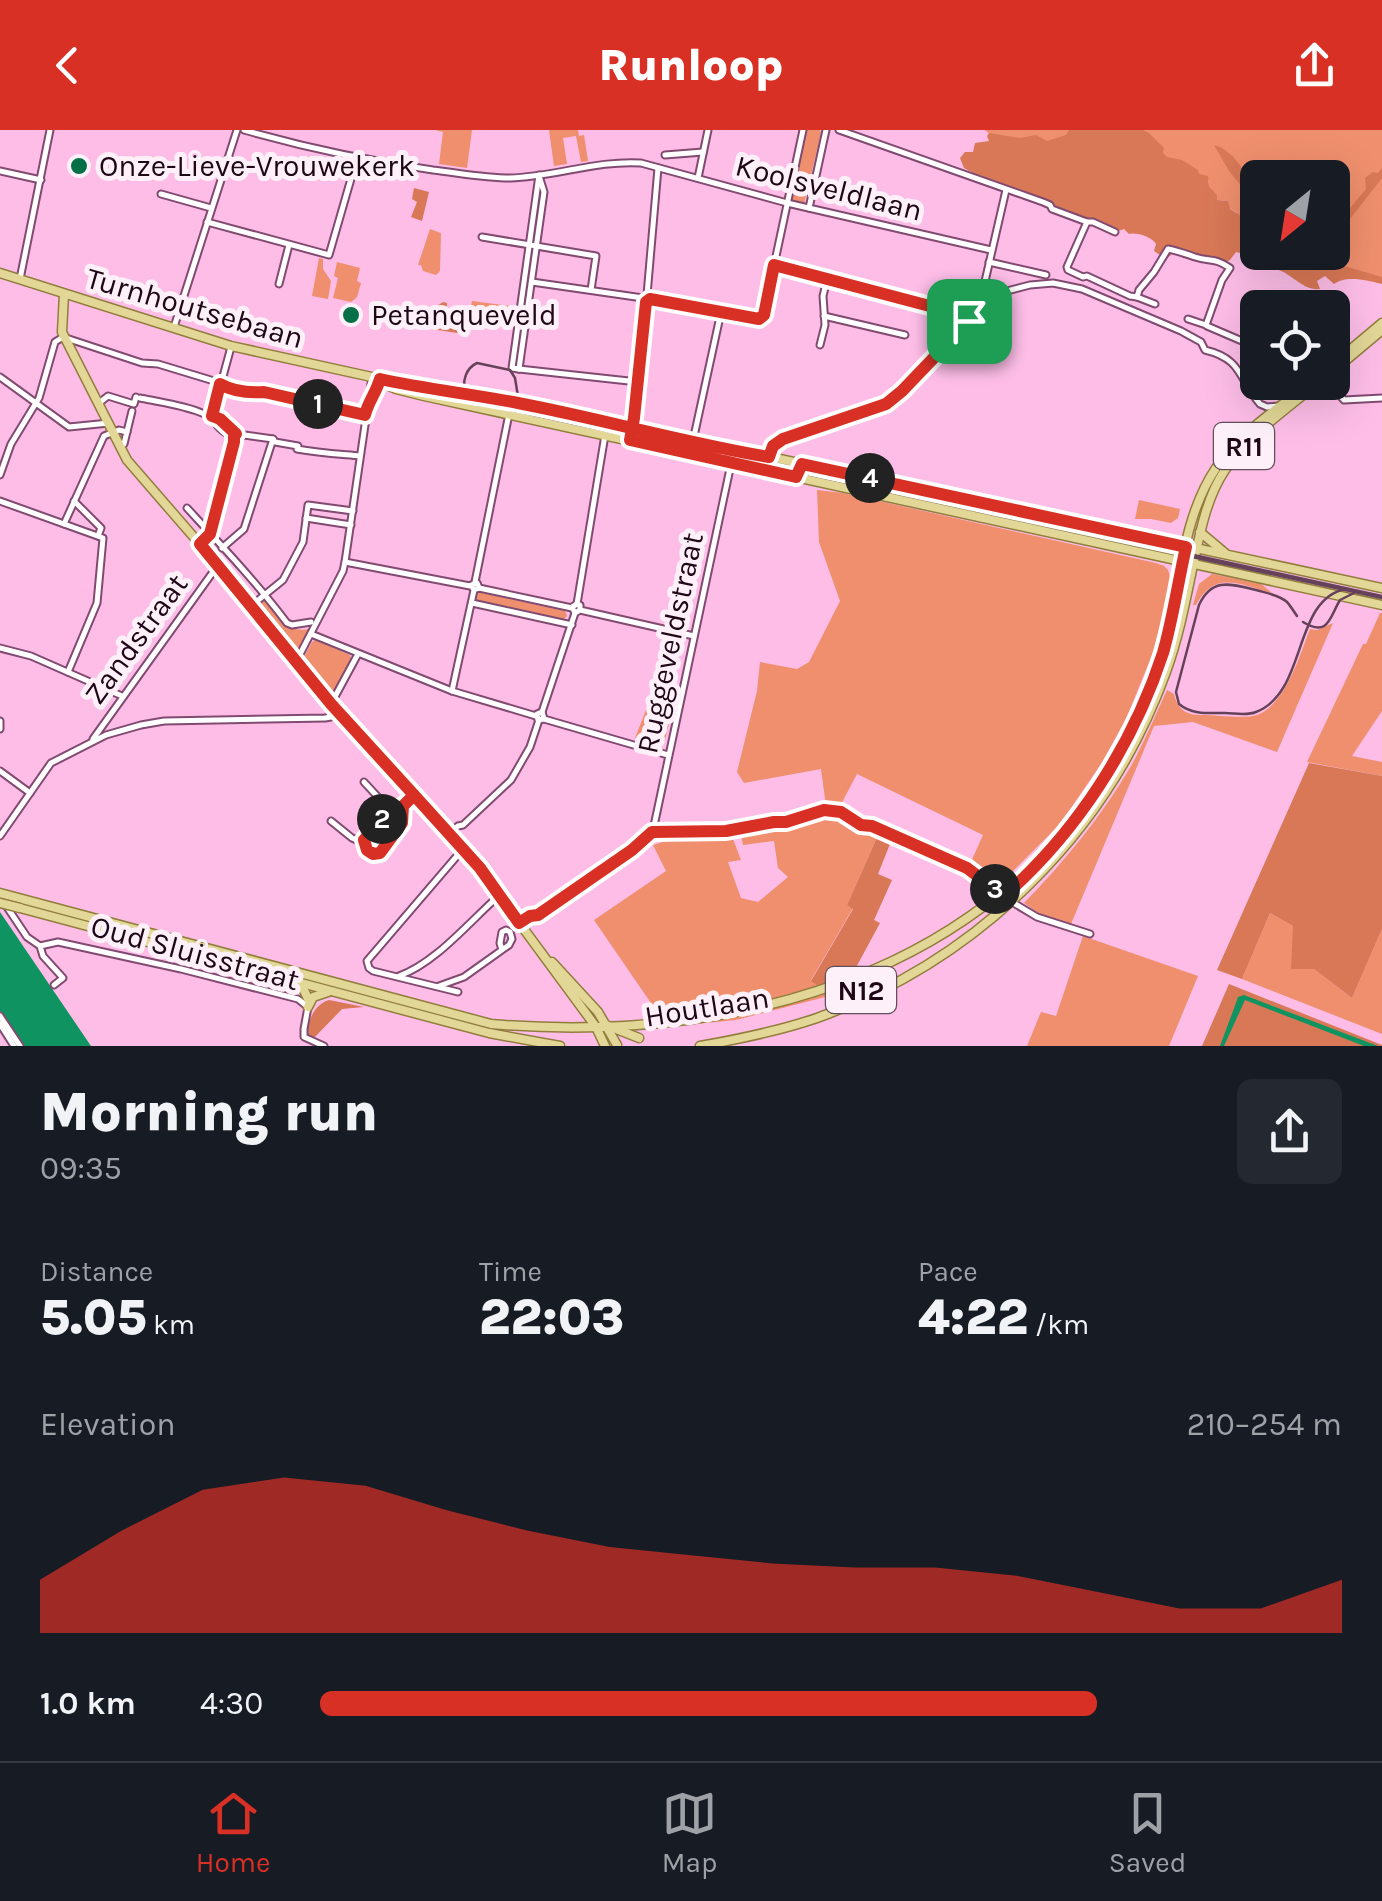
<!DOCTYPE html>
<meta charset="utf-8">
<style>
:root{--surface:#171b24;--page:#242831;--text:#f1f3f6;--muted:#9ea1a6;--line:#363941;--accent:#d93025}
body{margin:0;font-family:Karla,sans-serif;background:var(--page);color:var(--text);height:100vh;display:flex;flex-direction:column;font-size:38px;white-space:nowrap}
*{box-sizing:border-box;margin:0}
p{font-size:32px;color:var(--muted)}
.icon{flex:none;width:55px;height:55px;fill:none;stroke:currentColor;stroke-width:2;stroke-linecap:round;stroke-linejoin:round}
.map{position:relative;height:916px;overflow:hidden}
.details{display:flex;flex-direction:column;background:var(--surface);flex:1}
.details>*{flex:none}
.needle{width:65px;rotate:210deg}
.tools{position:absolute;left:1240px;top:30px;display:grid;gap:20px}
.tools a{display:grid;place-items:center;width:110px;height:110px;border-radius:15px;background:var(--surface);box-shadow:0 10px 40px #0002;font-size:50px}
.pin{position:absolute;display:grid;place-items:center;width:85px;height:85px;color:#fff;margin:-42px;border-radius:20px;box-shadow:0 5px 15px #0006}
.km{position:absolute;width:50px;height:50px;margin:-25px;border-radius:50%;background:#222;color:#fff;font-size:28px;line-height:50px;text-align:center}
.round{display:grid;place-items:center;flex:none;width:105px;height:105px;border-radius:15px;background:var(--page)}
.head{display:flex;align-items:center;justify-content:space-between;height:170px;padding:0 40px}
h1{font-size:55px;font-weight:800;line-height:75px}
.metrics{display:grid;grid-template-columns:repeat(3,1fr);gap:15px;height:170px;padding:10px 40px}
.metrics div{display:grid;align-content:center}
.metrics b{font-size:50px;font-weight:800}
.metrics small{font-size:28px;font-weight:400}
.metrics p{font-size:28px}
.chart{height:280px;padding:20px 40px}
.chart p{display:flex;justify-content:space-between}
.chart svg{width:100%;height:180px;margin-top:10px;fill:var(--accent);opacity:.7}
ul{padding:0 40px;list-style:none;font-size:32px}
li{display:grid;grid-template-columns:160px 120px 1fr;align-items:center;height:75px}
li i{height:25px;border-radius:12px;background:var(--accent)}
header{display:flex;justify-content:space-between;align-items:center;height:130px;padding:0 40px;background:var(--accent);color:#fff;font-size:45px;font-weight:800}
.dock{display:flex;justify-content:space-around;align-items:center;height:140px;border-top:2px solid var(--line);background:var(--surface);font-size:28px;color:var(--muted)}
.dock a{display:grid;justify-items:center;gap:5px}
.dock .active{color:var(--accent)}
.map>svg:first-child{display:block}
.green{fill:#ef8f6d;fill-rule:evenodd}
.forest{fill:#d87856}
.water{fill:#0e9361}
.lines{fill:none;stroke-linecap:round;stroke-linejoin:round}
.minor-casing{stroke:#814a70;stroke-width:9}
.major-casing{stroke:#917e3d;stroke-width:11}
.minor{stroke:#fff;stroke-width:5}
.major{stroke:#e2d797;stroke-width:8}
.tram{stroke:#66425a;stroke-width:2.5}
.major-bridge-casing{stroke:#917e3d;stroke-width:11;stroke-linecap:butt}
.major-bridge{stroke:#e2d797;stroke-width:8}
.route-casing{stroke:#fff;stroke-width:20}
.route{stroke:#d93025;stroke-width:12}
.poi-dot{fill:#057048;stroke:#fef0f8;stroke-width:4}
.labels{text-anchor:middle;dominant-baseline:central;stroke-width:10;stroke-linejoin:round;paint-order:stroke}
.shield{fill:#fef0f8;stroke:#614e5a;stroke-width:2.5}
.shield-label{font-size:28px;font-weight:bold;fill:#1e0817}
.poi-label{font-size:30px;fill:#1e0817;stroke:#fef0f8;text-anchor:start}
.street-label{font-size:30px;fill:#1e0817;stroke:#fef0f8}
</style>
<header><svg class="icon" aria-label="back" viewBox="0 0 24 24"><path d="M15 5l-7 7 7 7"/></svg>Runloop<svg class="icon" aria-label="share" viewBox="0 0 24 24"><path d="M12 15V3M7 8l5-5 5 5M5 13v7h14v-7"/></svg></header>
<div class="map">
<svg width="1382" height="916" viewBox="0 0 1382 916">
<rect width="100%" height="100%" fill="#fdbde7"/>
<!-- green -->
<g class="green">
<path d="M435,0H472L467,38L439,34L443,2Z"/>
<path d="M549,0H578L579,6L584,5L588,31L581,32L576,6L563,8L567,34L554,36Z"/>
<path d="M807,0H820L821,3L804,74L793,72L792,68Z"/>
<path d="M985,0H1382V153C1336,139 1288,136 1242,123L1237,83L1229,78L1228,71L1217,70V65L1209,56V51L1200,45L992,6ZM1258,48H1332V122H1258Z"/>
<path d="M430,99L441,103L440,141L436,145L423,141L421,135H418Z"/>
<path d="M319,128L323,129V139L331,151L328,169L312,166Z"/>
<path d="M337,132L360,138L357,151L361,153L357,167L351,172L333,168L338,148L334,146Z"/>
<path d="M472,171L517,177L515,189L470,183Z"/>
<path d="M817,360L843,363L1156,433L1164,436L1168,440L1172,453L1152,525L1126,589L1101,634L1060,694L999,755L970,734L983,705L857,644L839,678L826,676L821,639L744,653L737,642L757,561L760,532L797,539L809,532L840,471L819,412Z"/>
<path d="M1139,370L1180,379L1178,388L1171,393L1151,389H1135Z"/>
<path d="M1212,444L1261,454L1272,463C1241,455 1215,439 1196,475H1193L1199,454Z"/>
<path d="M479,462L565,481L567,486L564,489L477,470L476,465Z"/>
<path d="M265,469C280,488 284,503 310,499L301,518L297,521H293L259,478L258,475Z"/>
<path d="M1380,483H1382V581L1352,626L1382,632V646L1307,632L1363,514H1366Z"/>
<path d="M1333,493L1277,622L1193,592L1154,596L1071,794L1041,785L1024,773C1064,732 1100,688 1130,638C1144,613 1155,586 1167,560L1174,564C1178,580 1186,585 1202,585C1216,585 1245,589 1257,585C1286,574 1300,524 1310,499L1317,500Z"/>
<path d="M315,510L350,525L351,528L338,557L332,562L308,535L302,531L312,512Z"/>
<path d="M648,575L672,581L665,610L659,614L635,608Z"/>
<path d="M824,684L834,686L879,703L847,775L853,778L811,850L833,865L736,890L633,900L655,879L594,790L666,741L653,715L679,707H713L731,704L741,730L728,732L741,768L758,772L788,747L778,738L774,711L743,715L741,704Z"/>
<path d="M1270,783L1293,796L1314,839L1352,868L1382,799V904L1242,849Z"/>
<path d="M1083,806L1198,846L1169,916H1027L1041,882L1056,886Z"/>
</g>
<!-- forest -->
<g class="forest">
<path d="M1069,0H1143L1149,3L1164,18L1163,23L1167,27L1182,30L1198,40L1199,44L1208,46L1209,56L1217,65V70L1228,71L1230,79L1243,87L1257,104L1258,122L1283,123L1300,130L1310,126L1382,147V154C1367,150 1346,145 1334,154L1325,146L1317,151L1320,159C1303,161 1293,144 1276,139L1272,131L1236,122L1230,130L1222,134C1207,124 1190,125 1171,120V125L1166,129L1154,121L1156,114C1152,107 1137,102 1129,104L1124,99L1113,103L1085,90L1079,85L1061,79L1043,68L1038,69L992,51L989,52L964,38L960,28L965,22H973L975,13L989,11L987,6L989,3L1020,8L1036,5L1047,11L1066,5Z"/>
<path d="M1214,15C1233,20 1245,41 1252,59L1250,63L1246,62L1229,41Z"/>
<path d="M1382,38V48L1350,89L1348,87L1349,79L1366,59L1365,48L1373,42L1378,43Z"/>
<path d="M414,58L429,62L422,91L411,87L417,72L412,69Z"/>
<path d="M443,172L447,173L445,192L466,196L464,204L431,199L434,178Z"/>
<path d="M1309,633L1382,646V799L1352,868L1314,839H1291L1293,796L1270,783L1242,849L1217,840Z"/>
<path d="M879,703L892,709L878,744L892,750L874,790L880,793L853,843L859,853L833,865L811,851L853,779L847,775Z"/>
<path d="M1229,854L1382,915V916H1202Z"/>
<path d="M329,870L364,877L342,879L312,910L306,903C310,888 314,875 329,870Z"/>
</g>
<!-- water -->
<g class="water">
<path d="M0,782L91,916H23L0,881Z"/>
<path d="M1244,865L1378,916H1364L1245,870L1224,916H1220L1236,873L1238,867Z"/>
</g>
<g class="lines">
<defs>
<g id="minor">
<path d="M244,0C307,18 369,31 433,40C459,43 484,48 510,48C554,47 597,30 641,33L787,73L991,120"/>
<path d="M839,0L1043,72L1050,75L1052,79L1087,92L1067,137L1068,140L1083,147L1087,146L1130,166L1137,167L1139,160L1154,142L1168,119C1178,121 1186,124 1195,127C1210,132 1214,127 1230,138L1222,150L1206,195L1188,189"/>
<path d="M665,25L703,22"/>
<path d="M0,41L41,50"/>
<path d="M698,48L708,0"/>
<path d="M161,64L211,78"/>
<path d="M809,78L826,0"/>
<path d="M207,92L329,125L357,28"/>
<path d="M1087,92H1093L1115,102"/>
<path d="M482,107L596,126L591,160"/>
<path d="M989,132L1046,145"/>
<path d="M774,135L960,184L969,191"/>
<path d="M20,149L50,0"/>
<path d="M532,152L643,168"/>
<path d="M279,154L289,115"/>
<path d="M647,165L658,38"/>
<path d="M1137,167L1155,174"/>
<path d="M651,169L758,189L763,187L803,0"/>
<path d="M988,171L983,160L1006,60"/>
<path d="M824,186L905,205"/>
<path d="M1207,196L1242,211L1258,221"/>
<path d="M174,197L237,0"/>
<path d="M820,215L825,195L823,166L827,149"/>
<path d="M519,239L512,238L539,45"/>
<path d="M519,239L544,62L540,49"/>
<path d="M519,239L638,252"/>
<path d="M0,247L69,297L109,293"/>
<path d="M1328,252L1344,270L1382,268"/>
<path d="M140,268C176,275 209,279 237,304L233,306L234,313L210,404L200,414"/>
<path d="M370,270L377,260L380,249"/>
<path d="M99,273L108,266L134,274L136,267"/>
<path d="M212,287L231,217"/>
<path d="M212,287C215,295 224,304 233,306"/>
<path d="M237,304L273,309L275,312L298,316L297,319C319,323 338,324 360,326"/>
<path d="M630,310L646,172L651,169L647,165L643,168L646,172"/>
<path d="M693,311L721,182"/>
<path d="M124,314L132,281"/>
<path d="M766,340L770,321L779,311L886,274L902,261L988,171L1003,162L1030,155L1053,153L1082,159L1181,201L1201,212L1205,220C1243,229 1238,249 1260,274L1267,277L1280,276"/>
<path d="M0,345L11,314L39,268L55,212L63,207L142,233L158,234L214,251L228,258L250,263L265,262L365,285"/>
<path d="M0,371L103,408L97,473L68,542"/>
<path d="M74,371L101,398L98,406"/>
<path d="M187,378C222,416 256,452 287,493L292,495L311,492"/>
<path d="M306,388L351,395"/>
<path d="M64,394L104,306L119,300L127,302"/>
<path d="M222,418L244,399L273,309"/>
<path d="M345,432L470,456"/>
<path d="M475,452L509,284"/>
<path d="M479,458L572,478"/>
<path d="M472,473L572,495"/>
<path d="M577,474L606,299L613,293"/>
<path d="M251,476L283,450L303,412L308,375L353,381"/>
<path d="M580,480L575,483L572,477L577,474L580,475V480L694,506"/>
<path d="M311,504L452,561L536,586"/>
<path d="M0,518L31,526L122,566"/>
<path d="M297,530L343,441L345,432L372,247"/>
<path d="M452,561L474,460L479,458L477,453L471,455L474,460"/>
<path d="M331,574L358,524"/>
<path d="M542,582L575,483"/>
<path d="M544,589L538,590L537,584L542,582L544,589L668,625"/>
<path d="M0,591V599"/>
<path d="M93,609L218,435"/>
<path d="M0,641L30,663"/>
<path d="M364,652L389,679"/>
<path d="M403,676L402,693L380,723L373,724L367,720L364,710L390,680L403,676L415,665"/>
<path d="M331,691L352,708L364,713"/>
<path d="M449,703L458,696L463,695L511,650L530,617L539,590"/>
<path d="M0,706L51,633L106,605L141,595L164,591L325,588L331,587L339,582"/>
<path d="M634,719L651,710L731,334"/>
<path d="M7,777L27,807L40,816L43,826L63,848L54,855"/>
<path d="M522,798L632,720L651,703L725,701L773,692H787L824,680L841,682L861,695L872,696L967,739L1012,772L1037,787L1090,804"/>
<path d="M40,816L58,812L181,839L298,869L308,877L304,899V907L324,916"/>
<path d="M399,846C433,834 465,797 492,772"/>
<path d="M439,856L464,847L509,815L512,809L510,802L506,800L502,802L500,813L502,820"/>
<path d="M458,862L373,841L369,838L367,831L463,719"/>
<path d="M0,886L20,916"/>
<path d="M0,894L14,916"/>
</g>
<g id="major">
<path d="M0,143L231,216L390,251L519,273L1382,458"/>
<path d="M64,164L62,202L127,330L218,435L334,577L479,738L596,897L605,916"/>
<path d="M1332,235L1382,193"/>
<path d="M1332,242L1382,200"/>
<path d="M383,253L396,259L424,266L1382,475"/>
<path d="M1200,402L1225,423"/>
<path d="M0,763L491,894C757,916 1024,833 1139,583C1151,558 1161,531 1168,505C1181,449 1183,387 1216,338C1239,303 1278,279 1311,252"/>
<path d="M20,778L489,903L560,916"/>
<path d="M552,832L598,882L617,915"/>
<path d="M294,854L304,860L309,871"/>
<path d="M308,877L313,867L328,862"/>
<path d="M606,895L639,908"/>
<path d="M700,916C740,909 779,901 817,888C978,830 1108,703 1166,542C1178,509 1185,474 1192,440C1200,405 1205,370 1225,340C1249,304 1287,279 1319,252"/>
</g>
</defs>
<!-- minor casing -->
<use href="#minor" class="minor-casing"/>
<!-- major casing -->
<use href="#major" class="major-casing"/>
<!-- minor -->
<use href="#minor" class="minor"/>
<!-- major -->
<use href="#major" class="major"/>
<!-- tram -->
<g class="tram">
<path d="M1382,466L527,280L519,273L515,248L510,240L477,233C466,238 462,251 465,263L470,270L478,273L1382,468"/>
<path d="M1297,486C1295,483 1289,474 1287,472C1279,465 1266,463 1256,460C1231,454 1212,447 1199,475L1176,562L1179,574C1192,585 1209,583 1225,583C1234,583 1247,586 1256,582C1308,562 1292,469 1346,459"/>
<path d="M1303,492C1329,508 1330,486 1340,470L1354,463"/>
</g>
<defs>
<path id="major-bridge" d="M0,773L20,778"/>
</defs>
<!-- major-bridge casing -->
<use href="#major-bridge" class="major-bridge-casing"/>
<!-- major-bridge -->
<use href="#major-bridge" class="major-bridge"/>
</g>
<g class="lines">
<defs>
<path id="route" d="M969,191L902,261L886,274L783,309L773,316L769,327C685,313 602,289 518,273C472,264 426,259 380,249C376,263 368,272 365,285L264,262C249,263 234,262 220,254L212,286L220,289L236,304L234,306V312L210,404L200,414L331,574L414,665L403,676L402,693L380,723L373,724L367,720L364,710L390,680L403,676L414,665L480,738L519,793L530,786L538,785L632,720L652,702L726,701L774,692H786L824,680L841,682L861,695L872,696L967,738L1004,766C1077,702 1133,615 1163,523C1173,488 1178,452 1186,417L802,334L796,347L630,310L634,288L646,172L650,169L759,189L764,185L774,135L960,184L969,191"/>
</defs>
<!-- route casing -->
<use href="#route" class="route-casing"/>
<!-- route -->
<use href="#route" class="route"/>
</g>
<!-- markers -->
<g class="poi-dot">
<circle cx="79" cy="36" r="10"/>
<circle cx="351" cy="185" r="10"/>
</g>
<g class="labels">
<!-- shield labels -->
<g class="shield">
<rect x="1214" y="293" width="60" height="46" rx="8"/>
<rect x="826" y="837" width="70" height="46" rx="8"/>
</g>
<g class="shield-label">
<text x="1244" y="316">R11</text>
<text x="861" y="860">N12</text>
</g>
<!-- poi labels -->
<g class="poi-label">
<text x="99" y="36">Onze-Lieve-Vrouwekerk</text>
<text x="371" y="185">Petanqueveld</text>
</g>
<!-- street labels -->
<g class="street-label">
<text transform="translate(829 58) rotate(14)">Koolsveldlaan</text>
<text transform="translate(195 178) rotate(16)">Turnhoutsebaan</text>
<text transform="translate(136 509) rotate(-54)">Zandstraat</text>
<text transform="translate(670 513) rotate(-78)">Ruggeveldstraat</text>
<text transform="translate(195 823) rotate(15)">Oud Sluisstraat</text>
<text transform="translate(707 877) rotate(-9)">Houtlaan</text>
</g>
</g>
</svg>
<div class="tools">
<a><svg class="needle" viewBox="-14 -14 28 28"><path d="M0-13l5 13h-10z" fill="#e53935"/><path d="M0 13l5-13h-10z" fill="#9ea1a6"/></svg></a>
<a><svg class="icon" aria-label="locate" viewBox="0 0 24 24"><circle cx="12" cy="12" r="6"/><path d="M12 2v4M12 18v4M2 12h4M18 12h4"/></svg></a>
</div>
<div class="pin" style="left:969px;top:191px;background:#1e9e55"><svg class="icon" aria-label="arrive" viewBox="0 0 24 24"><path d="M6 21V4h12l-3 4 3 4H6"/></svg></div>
<b class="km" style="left:318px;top:274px">1</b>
<b class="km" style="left:382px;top:689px">2</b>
<b class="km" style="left:995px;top:759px">3</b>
<b class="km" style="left:870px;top:348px">4</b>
</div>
<section class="details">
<div class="head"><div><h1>Morning run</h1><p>09:35</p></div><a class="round"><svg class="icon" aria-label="share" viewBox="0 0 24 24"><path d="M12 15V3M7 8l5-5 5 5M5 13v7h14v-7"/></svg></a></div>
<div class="metrics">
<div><p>Distance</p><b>5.05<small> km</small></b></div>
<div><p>Time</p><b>22:03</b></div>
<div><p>Pace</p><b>4:22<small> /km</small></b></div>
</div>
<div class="chart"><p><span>Elevation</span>210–254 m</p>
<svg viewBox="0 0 160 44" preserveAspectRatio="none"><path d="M0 44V31L10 19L20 9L30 6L40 8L50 14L60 19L70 23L80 25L90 27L100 28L110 28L120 30L130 34L140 38L150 38L160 31V44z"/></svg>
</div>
<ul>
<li><b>1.0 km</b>4:30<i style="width:76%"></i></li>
</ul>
</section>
<nav class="dock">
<a class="active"><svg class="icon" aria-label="home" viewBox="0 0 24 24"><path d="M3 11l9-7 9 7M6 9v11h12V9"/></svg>Home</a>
<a><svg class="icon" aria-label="map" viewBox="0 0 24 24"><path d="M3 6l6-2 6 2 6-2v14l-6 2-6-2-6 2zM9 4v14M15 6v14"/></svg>Map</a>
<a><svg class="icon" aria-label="saved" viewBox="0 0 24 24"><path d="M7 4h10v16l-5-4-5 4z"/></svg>Saved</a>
</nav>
